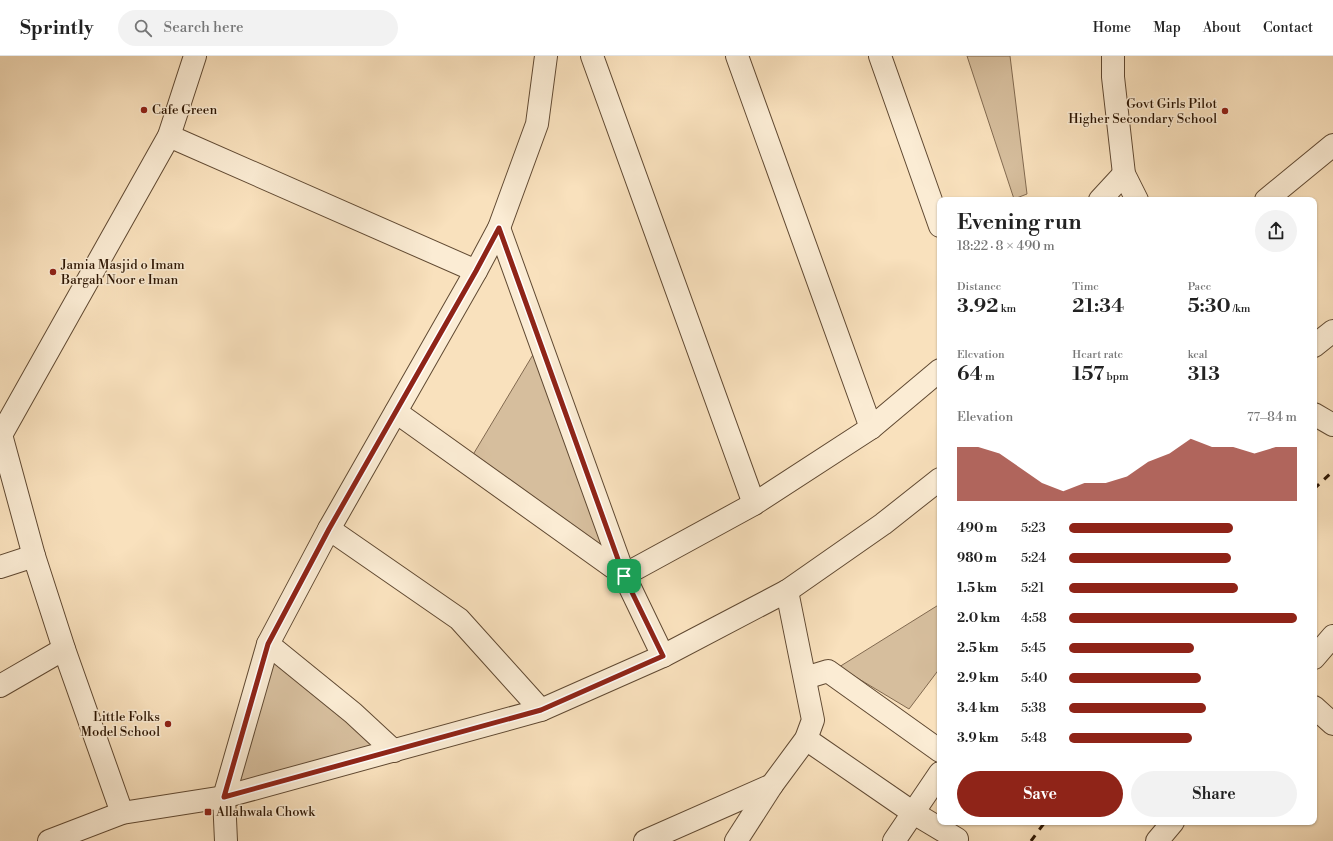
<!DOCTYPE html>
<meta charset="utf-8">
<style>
:root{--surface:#fff;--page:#f2f2f2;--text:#222;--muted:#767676;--line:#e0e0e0;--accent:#8f2418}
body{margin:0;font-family:"Libre Bodoni",serif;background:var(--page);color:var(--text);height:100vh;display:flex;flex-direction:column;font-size:15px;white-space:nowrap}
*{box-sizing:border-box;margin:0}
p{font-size:13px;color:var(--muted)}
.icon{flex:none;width:22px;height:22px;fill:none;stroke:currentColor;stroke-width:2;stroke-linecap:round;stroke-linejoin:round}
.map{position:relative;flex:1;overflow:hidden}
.drawer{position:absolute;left:937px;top:141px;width:380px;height:628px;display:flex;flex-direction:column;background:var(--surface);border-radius:8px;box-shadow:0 1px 3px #0004}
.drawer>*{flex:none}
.pin{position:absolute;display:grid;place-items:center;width:34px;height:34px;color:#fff;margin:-17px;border-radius:8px;box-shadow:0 2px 6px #0006}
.round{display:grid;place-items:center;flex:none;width:42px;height:42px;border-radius:21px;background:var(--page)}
.headline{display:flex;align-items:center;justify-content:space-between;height:68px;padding:0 20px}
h1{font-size:22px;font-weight:600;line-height:30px}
.figures{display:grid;grid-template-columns:repeat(3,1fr);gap:6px;height:68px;padding:4px 20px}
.figures div{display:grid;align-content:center}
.figures b{font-size:20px;font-weight:600}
.figures small{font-size:11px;font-weight:400}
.figures p{font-size:11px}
.chart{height:112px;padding:8px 20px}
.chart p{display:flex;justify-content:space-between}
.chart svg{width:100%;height:72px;margin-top:4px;fill:var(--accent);opacity:.7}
.action{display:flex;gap:8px;margin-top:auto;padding:8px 20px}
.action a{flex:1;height:46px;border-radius:24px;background:var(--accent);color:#fff;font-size:16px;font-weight:600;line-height:46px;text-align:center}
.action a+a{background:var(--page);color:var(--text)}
ul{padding:0 20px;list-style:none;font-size:13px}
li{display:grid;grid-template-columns:64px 48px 1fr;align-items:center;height:30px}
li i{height:10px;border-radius:5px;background:var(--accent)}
header{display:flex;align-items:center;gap:24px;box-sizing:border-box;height:56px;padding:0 20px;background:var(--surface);border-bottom:1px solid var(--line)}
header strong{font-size:19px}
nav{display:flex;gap:22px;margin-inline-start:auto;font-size:14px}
.search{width:280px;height:36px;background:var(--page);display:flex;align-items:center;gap:10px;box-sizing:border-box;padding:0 14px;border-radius:22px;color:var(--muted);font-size:15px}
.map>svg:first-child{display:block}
.green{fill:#d6be9d;stroke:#826a50}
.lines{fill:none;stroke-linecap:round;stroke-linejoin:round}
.minor-casing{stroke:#604932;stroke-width:24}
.minor{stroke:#fbecd4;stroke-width:22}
.rail{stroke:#2d1603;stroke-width:3;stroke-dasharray:7 7;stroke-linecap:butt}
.route-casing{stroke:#fff;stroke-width:8}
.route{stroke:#8f2418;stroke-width:5}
.poi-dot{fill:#8f2418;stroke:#fbecd4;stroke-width:1.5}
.labels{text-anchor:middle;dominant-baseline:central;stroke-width:3;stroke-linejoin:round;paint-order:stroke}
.poi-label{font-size:13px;fill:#2d1603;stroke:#fbecd4;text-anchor:start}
</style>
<header>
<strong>Sprintly</strong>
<div class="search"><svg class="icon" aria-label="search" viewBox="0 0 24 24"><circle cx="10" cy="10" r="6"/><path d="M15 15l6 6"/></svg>Search here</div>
<nav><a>Home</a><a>Map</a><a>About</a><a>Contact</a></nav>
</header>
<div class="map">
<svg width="1333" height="785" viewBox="0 0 1333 785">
<rect width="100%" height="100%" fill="#f9e1bd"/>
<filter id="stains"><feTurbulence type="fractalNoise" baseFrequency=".005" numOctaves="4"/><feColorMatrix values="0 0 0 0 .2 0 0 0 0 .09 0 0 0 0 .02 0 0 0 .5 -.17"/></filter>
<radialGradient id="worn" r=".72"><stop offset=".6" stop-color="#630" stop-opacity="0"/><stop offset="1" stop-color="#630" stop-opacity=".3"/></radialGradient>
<!-- green -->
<g class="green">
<path d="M967,0H1010L1027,138L1014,143Z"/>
<path d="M540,287L624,519L468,407Z"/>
<path d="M940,548V612L909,653L839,611Z"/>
<path d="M268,588L394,695L224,741Z"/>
</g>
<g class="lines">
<defs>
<g id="minor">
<path d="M592,0L754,448"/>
<path d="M737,0L871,372"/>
<path d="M880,0L940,170"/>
<path d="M1113,0V21L1124,118L1137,144"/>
<path d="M169,80L476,215"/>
<path d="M1100,144L1124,118"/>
<path d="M1266,144L1333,89"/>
<path d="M499,172L624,519L663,600"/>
<path d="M1314,290L1333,275"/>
<path d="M396,356L624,519L754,448L871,372L940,314"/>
<path d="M1314,358L1333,369"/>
<path d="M0,375L34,500L64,593L122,757"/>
<path d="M1,379L169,80L195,0"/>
<path d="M329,473L459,563L541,654"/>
<path d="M0,511L34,500"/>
<path d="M268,588L353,657L394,695"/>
<path d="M1314,602L1333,580"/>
<path d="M805,622L828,615L940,695"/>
<path d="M0,630L64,593"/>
<path d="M1314,651L1333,668"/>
<path d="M806,683L912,756L957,783"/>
<path d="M49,785L122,757L224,741L541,654L663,600L787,535L883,468L940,423"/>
<path d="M226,785L224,741L268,588L329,473L476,215L499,172L537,68L546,0"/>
<path d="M645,785L772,729L806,683L813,664L787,535"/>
<path d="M736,785L772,729"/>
<path d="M894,785L940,717"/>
<path d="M1157,785L1173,766"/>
</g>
</defs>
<!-- minor casing -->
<use href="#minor" class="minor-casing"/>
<!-- minor -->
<use href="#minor" class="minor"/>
<!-- rail -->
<g class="rail">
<path d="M1314,433L1333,415"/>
<path d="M1031,785L1045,766"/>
</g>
</g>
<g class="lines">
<defs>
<path id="route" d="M499,172L624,520L663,600L541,654L224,741L268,588L329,473L476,215Z"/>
</defs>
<!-- route casing -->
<use href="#route" class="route-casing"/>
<!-- route -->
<use href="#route" class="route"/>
</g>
<!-- markers -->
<g class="poi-dot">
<circle cx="144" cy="54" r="4"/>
<circle cx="1225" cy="55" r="4"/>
<circle cx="53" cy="216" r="4"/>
<circle cx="168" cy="668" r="4"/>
<rect x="204" y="752" width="8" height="8" rx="2"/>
</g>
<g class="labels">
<!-- poi labels -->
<g class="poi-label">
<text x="1217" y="48" text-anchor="end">Govt Girls Pilot<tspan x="1217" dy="15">Higher Secondary School</tspan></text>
<text x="152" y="54">Cafe Green</text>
<text x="61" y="209">Jamia Masjid o Imam<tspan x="61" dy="15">Bargah Noor e Iman</tspan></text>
<text x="160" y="661" text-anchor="end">Little Folks<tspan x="160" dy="15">Model School</tspan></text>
<text x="216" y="756">Allahwala Chowk</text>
</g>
</g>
<rect width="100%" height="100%" filter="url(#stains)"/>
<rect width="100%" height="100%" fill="url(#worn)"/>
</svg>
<div class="pin" style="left:624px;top:520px;background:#1e9e55"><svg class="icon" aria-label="arrive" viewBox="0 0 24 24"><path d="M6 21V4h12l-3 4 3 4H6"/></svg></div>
<section class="drawer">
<div class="headline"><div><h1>Evening run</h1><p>18:22 · 8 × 490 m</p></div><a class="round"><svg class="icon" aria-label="share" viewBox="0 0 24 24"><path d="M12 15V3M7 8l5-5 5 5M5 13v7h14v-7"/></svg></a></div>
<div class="figures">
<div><p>Distance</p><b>3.92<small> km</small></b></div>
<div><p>Time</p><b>21:34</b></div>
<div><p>Pace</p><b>5:30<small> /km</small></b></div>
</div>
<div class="figures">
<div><p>Elevation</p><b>64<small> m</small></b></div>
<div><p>Heart rate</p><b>157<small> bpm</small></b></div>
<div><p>kcal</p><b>313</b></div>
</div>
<div class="chart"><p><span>Elevation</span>77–84 m</p>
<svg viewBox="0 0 160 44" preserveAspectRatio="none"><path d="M0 44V11L10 11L20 15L30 24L40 33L50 38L60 33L70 33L80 29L90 20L100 15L110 6L120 11L130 11L140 15L150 11L160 11V44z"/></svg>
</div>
<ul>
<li><b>490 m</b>5:23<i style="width:72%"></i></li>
<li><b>980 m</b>5:24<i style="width:71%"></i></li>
<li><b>1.5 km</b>5:21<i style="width:74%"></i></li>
<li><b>2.0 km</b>4:58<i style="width:100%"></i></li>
<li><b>2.5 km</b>5:45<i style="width:55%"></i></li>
<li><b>2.9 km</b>5:40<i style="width:58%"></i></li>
<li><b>3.4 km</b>5:38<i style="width:60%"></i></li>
<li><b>3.9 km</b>5:48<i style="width:54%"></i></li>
</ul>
<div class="action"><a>Save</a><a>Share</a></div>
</section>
</div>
